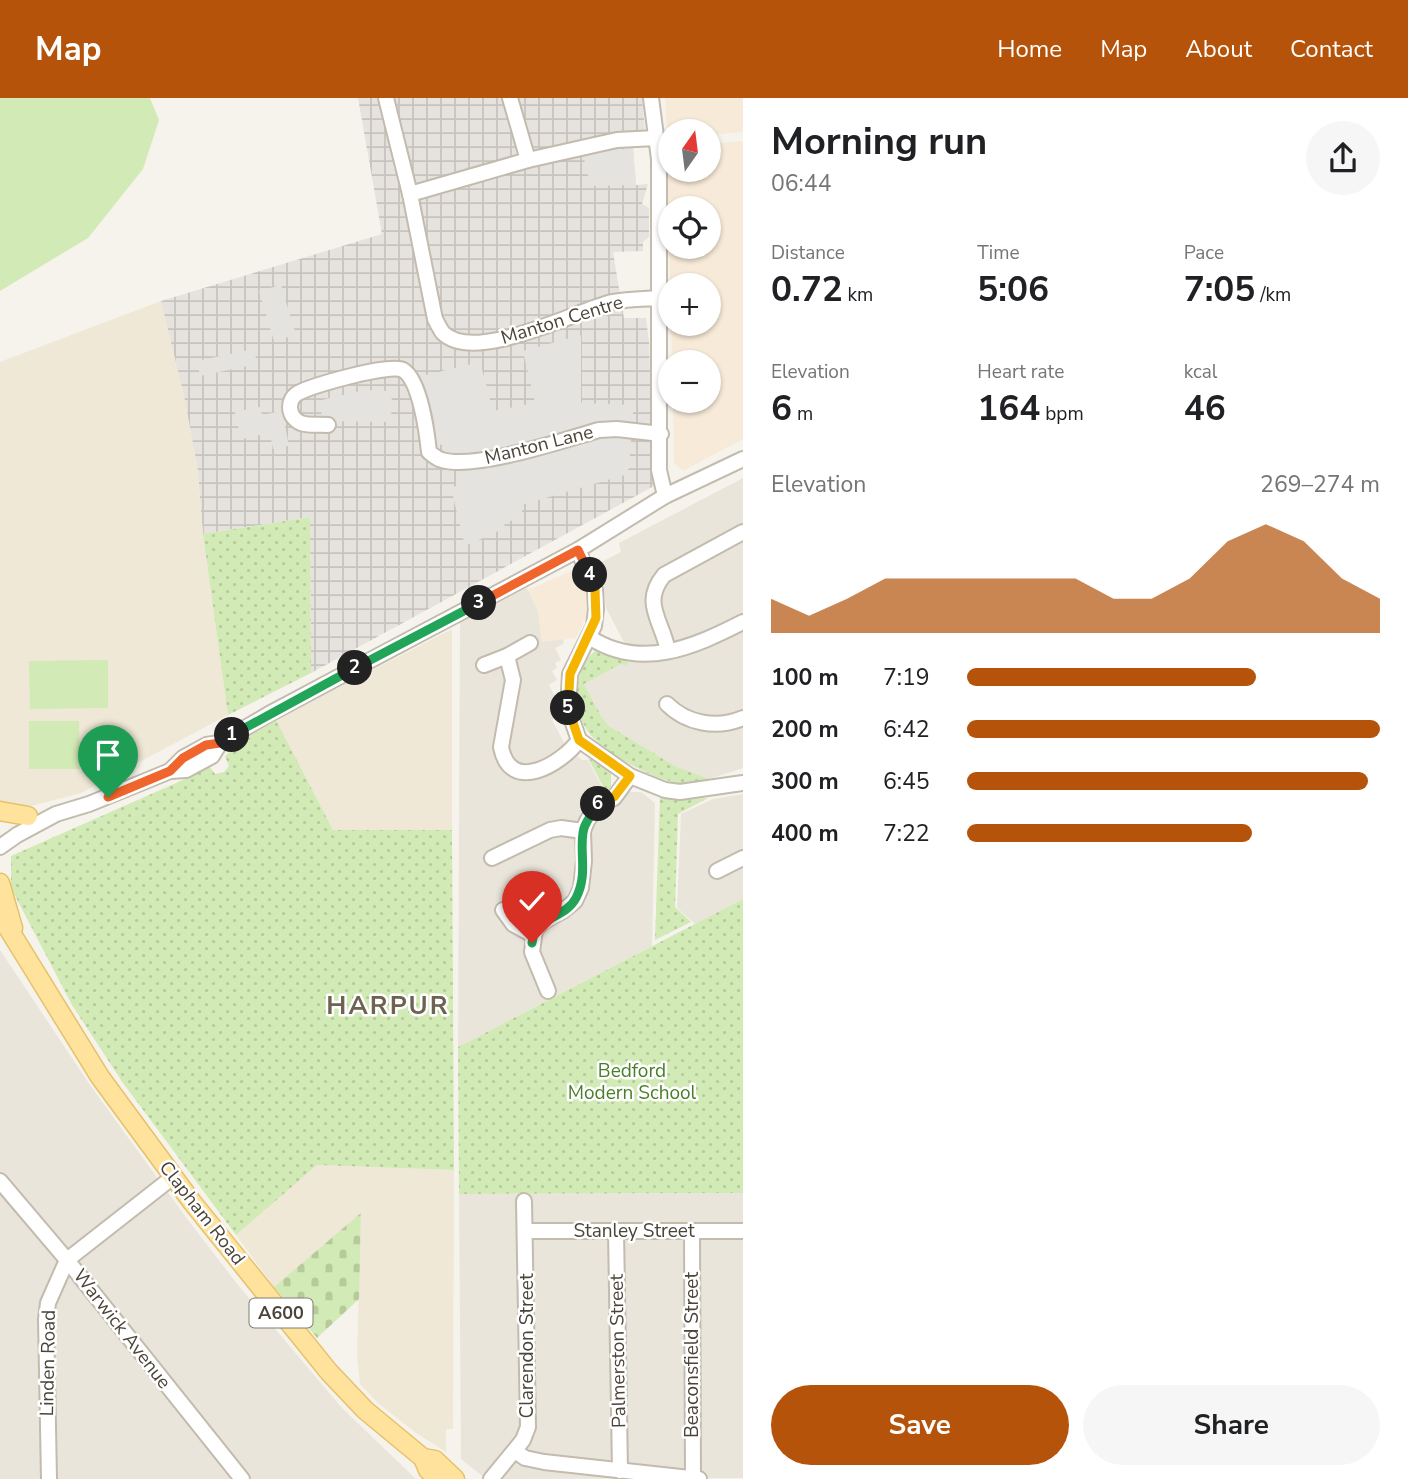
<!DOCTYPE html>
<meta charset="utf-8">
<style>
:root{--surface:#fff;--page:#f6f6f6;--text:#202124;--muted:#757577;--accent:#b45309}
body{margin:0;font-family:"Nunito Sans",sans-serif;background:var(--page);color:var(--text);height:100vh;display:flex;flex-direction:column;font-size:26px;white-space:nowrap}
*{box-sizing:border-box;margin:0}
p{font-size:23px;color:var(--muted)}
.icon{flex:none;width:38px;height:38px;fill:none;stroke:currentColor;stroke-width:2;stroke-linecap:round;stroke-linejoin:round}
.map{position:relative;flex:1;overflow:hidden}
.drawer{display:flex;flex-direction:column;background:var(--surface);width:665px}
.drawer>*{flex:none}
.needle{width:46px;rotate:14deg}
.controls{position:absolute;left:658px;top:21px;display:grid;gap:14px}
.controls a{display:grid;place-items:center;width:63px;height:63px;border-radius:50%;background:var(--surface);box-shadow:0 2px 5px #0004;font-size:35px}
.pin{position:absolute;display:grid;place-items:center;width:60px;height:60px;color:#fff;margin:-72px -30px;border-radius:50% 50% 50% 0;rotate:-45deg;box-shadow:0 0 7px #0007}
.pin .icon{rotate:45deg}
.km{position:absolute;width:35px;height:35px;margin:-18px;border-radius:50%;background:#222;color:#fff;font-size:19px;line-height:35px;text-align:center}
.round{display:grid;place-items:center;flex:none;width:74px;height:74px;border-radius:37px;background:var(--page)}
.head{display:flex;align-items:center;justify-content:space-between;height:119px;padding:0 28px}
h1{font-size:38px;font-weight:700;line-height:52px}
.stats{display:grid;grid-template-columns:repeat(3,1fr);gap:10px;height:119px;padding:7px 28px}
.stats div{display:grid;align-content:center}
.stats b{font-size:35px;font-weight:700}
.stats small{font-size:19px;font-weight:400}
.stats p{font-size:19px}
.chart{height:196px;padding:14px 28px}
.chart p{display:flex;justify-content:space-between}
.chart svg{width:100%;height:126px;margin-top:7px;fill:var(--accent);opacity:.7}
.action{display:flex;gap:14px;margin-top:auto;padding:14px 28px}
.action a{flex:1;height:80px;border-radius:42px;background:var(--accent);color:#fff;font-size:28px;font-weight:700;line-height:80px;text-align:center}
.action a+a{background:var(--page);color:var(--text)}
ul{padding:0 28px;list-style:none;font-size:23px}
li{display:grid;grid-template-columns:112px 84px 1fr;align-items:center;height:52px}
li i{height:18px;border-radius:9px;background:var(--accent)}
header{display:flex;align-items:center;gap:42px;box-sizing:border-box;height:98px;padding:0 35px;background:var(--accent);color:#fff}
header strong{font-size:33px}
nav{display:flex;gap:38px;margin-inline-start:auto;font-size:24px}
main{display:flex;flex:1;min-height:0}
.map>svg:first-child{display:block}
.residential{fill:#eae5da}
.commercial{fill:#f7ead8;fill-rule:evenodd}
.industrial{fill:url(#industrial-grid)}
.education{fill:#efe8d6}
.grass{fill:url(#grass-dots)}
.cemetery{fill:url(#cemetery-stones)}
.garden{fill:#d2eab5}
.parking{fill:#e5e3e0}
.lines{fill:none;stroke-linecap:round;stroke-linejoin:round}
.minor-casing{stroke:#c2bbae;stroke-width:18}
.major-casing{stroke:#e6c16a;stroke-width:21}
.minor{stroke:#fff;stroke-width:14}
.major{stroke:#ffe39c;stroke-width:18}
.split-1-casing{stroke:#fff;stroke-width:14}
.split-2-casing{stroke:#fff;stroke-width:14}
.split-3-casing{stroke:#fff;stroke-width:14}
.split-4-casing{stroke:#fff;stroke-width:14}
.split-5-casing{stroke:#fff;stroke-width:14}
.split-6-casing{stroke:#fff;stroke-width:14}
.split-7-casing{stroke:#fff;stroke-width:14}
.split-1{stroke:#f0652b;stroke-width:9}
.split-2{stroke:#22a559;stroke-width:9}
.split-3{stroke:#22a559;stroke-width:9}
.split-4{stroke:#f0652b;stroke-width:9}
.split-5{stroke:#f5b400;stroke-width:9}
.split-6{stroke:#f5b400;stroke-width:9}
.split-7{stroke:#22a559;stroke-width:9}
.labels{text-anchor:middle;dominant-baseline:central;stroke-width:5;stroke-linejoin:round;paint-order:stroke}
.shield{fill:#fff;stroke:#817c74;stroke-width:2}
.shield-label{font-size:18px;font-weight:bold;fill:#4b4439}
.street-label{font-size:19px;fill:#4b4439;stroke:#fff}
.park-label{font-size:19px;fill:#4a7f2a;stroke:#fff}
.district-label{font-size:26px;font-weight:bold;letter-spacing:2px;fill:#6e6250;stroke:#fff}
</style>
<header>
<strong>Map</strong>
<nav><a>Home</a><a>Map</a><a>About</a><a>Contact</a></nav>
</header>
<main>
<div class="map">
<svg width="743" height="1381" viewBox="0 0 743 1381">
<defs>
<pattern id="industrial-grid" width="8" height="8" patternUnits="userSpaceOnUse" patternTransform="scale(1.75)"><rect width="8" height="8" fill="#e6e2dd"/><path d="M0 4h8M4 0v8" fill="none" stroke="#c7c3be"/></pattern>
<pattern id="grass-dots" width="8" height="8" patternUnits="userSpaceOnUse" patternTransform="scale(1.75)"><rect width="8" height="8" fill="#d2eab5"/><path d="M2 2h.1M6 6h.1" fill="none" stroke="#b6ca9c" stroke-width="1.8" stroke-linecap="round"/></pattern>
<pattern id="cemetery-stones" width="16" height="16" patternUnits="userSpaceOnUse" patternTransform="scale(1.75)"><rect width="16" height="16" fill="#d2eab5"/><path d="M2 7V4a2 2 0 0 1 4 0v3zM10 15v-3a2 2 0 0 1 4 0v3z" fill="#b6ca9c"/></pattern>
</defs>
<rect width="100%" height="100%" fill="#f6f3ec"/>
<!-- residential -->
<g class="residential">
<path d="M743,380V670L709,681L675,668L609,628L601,618L584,586L629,559L625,546L606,510L602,482L596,467L621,454L619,445Z"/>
<path d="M526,488L538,513L542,543L564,541L563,546L555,550L561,562L555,565L557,570L552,573L557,582L549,587L556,600L550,603L559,618L552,622L567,650L582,662H588L605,695L615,706L626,694H641L655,705L652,848L458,949L460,523Z"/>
<path d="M743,696V801L695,826L677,810L681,716L713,701Z"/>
<path d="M0,852L90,987L185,1118L238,1187L342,1310L416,1381H0Z"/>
<path d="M743,1095V1380L486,1381L461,1361L459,1096Z"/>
</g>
<!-- commercial -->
<g class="commercial">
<path d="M665,0H743V34L709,37V33H670V54L668,53Z"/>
<path d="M743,43V341L683,373L674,365L673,303H709V264H672L671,226H709V187H670V191L667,66L670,65V72H709V61L714,60L712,46ZM709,110V149H670V110Z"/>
<path d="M578,470L588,499L586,518L576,540L542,544L538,513L528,492Z"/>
</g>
<!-- industrial -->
<path class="industrial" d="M358,0H642L645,33L633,50L636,87L648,86L642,106L649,110V139L643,144V153L613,154L624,220H646L649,244L654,388L311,575L310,419L203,436L197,367L161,203L382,136Z"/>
<!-- education -->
<g class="education">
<path d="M161,203L184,297L197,367L203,436L228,617L81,695L31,708L0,705V264Z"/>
<path d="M452,531V732H333L276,622Z"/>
<path d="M317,1067L454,1072L453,1331H446V1354L416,1335L378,1305L360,1286L357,1256L361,1116L274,1189L236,1137Z"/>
</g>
<!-- grass -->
<g class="grass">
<path d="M310,419L311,575L228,617L203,436Z"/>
<path d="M597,552L629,559L627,567L620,566L584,586L601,618L609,628L675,668L709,681C681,701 608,658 589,635C576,618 573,593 581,574C585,565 588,557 597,552Z"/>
<path d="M276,622L333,732H452L454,1072L317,1067L236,1137L123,985L72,907L11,790V758L192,678L209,668L215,676L224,674L229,668L225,658L244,642Z"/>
<path d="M588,660L611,673V691L606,694Z"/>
<path d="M660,698L678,701L708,700L678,716L675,809L691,824L655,842Z"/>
<path d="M743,801V1095L459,1096L458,949Z"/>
</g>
<!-- cemetery -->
<path class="cemetery" d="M361,1115L359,1201L317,1240L274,1189Z"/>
<!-- garden -->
<g class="garden">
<path d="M0,0H150L159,22L143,71L88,140L0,193Z"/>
<path d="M108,562V610L30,611L29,563Z"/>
<path d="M29,623H79L80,671H29Z"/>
</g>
<!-- parking -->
<g class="parking">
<path d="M633,50L636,87L591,88L584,61L592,59V55Z"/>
<path d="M281,187L296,237L274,243L259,193Z"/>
<path d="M581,237V305L633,307V321L627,325L608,324L489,357L454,356L437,344L418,279L480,264L493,313L535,305L523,253Z"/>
<path d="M254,251L257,266L200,278L197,263Z"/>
<path d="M364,292L392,293L391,324L321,323L322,302Z"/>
<path d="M260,309L262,317L282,313L289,348L273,351L270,335L241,341L235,314Z"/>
<path d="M607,338L631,340L629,370L625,377L521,407L523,419L504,425L505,430L465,448L451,390L456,388L457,370L481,371Z"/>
</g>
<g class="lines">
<defs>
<g id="minor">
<path d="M386,0L410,96L528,62L617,42L656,40"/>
<path d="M510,0L528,62"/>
<path d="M651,0L659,61V372L665,398"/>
<path d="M410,96L435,221C437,225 440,231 443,235C475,266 573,214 612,204C627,201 644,201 660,200"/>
<path d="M328,327C320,326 308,328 301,325C288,320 286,302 298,295C314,287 390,265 403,272C420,282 427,335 429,354C433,357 437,361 442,362C475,372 564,342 599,332L617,331L661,336"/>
<path d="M578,452L595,492L596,511L594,528L570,576L568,611L579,642L630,678L665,692L680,694L743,685"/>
<path d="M589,539C641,573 694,549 743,524"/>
<path d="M668,553C662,522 641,505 664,477L743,434"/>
<path d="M507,558L513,582L501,649C510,697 562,666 579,642"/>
<path d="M484,567L507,558L530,545"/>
<path d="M667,606C687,626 717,631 743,620"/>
<path d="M170,673L183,660L207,647L220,645L269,616L578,452L665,398L743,361"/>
<path d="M0,749L17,737L56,716L89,706L170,673L186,672L212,658L220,645"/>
<path d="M492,760L550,732L561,730L583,733"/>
<path d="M717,773L743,760"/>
<path d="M503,812L513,826L533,837"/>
<path d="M548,893L532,854L535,832L544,823L564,812L575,803L581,790L584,763L583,733L587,723L598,707L614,700L630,678"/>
<path d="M0,1083L67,1162L242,1381"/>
<path d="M526,1133H743"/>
<path d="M616,1133L620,1373"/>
<path d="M692,1133L693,1381"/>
<path d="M515,1353L525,1360L544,1364L699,1381"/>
<path d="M49,1381L46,1221L48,1205L67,1162L173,1079"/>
<path d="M491,1381L523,1342L528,1329L524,1103"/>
</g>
<g id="major">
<path d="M0,713L28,718"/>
<path d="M0,785L13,830"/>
<path d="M0,817L100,979L192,1104L329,1274L365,1312L423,1360L428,1372L438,1381"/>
<path d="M423,1360L435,1362L455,1381"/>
</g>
</defs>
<!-- minor casing -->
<use href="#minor" class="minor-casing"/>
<!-- major casing -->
<use href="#major" class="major-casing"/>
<!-- minor -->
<use href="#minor" class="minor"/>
<!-- major -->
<use href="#major" class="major"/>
</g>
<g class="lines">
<defs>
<path id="split-1" d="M108,699L170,673L183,660L206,647L220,645L232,637"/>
<path id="split-2" d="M232,637L355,570"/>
<path id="split-3" d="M355,570L479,505"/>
<path id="split-4" d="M479,505L578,452L590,477"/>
<path id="split-5" d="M568,610L570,576L596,520L595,492L590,477"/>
<path id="split-6" d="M568,610L579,642L630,678L614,699L598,706"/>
<path id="split-7" d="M532,845C535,818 565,821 576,800C589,775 578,751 584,730C587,722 593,714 598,706"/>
</defs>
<!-- split-1 casing -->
<use href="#split-1" class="split-1-casing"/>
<!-- split-2 casing -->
<use href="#split-2" class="split-2-casing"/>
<!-- split-3 casing -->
<use href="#split-3" class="split-3-casing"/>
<!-- split-4 casing -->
<use href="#split-4" class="split-4-casing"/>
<!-- split-5 casing -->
<use href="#split-5" class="split-5-casing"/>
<!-- split-6 casing -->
<use href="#split-6" class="split-6-casing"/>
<!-- split-7 casing -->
<use href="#split-7" class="split-7-casing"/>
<!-- split-1 -->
<use href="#split-1" class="split-1"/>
<!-- split-2 -->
<use href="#split-2" class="split-2"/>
<!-- split-3 -->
<use href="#split-3" class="split-3"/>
<!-- split-4 -->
<use href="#split-4" class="split-4"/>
<!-- split-5 -->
<use href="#split-5" class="split-5"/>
<!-- split-6 -->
<use href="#split-6" class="split-6"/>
<!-- split-7 -->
<use href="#split-7" class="split-7"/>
</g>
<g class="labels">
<!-- shield labels -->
<rect class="shield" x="249.5" y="1200.5" width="63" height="29" rx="5"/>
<g class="shield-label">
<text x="281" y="1215">A600</text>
</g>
<!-- street labels -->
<g class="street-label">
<text transform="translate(562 222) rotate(-17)">Manton Centre</text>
<text transform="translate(539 347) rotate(-14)">Manton Lane</text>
<text transform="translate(202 1115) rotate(52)">Clapham Road</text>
<text x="634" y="1133">Stanley Street</text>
<text transform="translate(122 1231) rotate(52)">Warwick Avenue</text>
<text transform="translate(527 1248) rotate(-90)">Clarendon Street</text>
<text transform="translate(618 1253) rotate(-91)">Palmerston Street</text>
<text transform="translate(692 1257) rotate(-90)">Beaconsfield Street</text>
<text transform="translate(48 1265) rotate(-89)">Linden Road</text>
</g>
<!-- park labels -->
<g class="park-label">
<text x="632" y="973">Bedford<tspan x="632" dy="22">Modern School</tspan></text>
</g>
<!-- district labels -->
<g class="district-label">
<text x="388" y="907">HARPUR</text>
</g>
</g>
</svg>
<div class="controls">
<a><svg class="needle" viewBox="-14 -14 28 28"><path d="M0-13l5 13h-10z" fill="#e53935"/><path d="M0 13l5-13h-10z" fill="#757577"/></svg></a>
<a><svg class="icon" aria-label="locate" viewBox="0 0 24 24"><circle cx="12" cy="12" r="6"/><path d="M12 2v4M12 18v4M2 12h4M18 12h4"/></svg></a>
<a>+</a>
<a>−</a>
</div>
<div class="pin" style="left:108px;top:699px;background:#1e9e55"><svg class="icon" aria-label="arrive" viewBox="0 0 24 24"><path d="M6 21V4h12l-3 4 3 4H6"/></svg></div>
<div class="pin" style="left:532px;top:845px;background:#d93025"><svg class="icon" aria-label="check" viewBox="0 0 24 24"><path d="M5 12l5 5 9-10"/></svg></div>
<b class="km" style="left:232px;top:637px">1</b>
<b class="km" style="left:355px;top:570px">2</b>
<b class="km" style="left:479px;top:505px">3</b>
<b class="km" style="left:590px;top:477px">4</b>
<b class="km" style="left:568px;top:610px">5</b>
<b class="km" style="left:598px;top:706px">6</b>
</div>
<section class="drawer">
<div class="head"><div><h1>Morning run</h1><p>06:44</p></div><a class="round"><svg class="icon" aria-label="share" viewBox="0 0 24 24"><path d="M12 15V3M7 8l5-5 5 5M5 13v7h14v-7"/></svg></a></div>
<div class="stats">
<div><p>Distance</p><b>0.72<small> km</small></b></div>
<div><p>Time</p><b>5:06</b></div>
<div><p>Pace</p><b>7:05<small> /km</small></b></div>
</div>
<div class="stats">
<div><p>Elevation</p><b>6<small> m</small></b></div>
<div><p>Heart rate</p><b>164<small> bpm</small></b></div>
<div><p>kcal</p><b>46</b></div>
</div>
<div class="chart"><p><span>Elevation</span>269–274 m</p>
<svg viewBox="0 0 160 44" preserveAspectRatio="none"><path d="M0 44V32L10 38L20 32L30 25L40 25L50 25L60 25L70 25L80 25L90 32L100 32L110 25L120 12L130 6L140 12L150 25L160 32V44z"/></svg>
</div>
<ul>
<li><b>100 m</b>7:19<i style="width:70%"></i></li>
<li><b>200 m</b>6:42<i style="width:100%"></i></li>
<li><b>300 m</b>6:45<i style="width:97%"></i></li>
<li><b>400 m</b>7:22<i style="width:69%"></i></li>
</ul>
<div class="action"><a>Save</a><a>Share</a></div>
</section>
</main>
